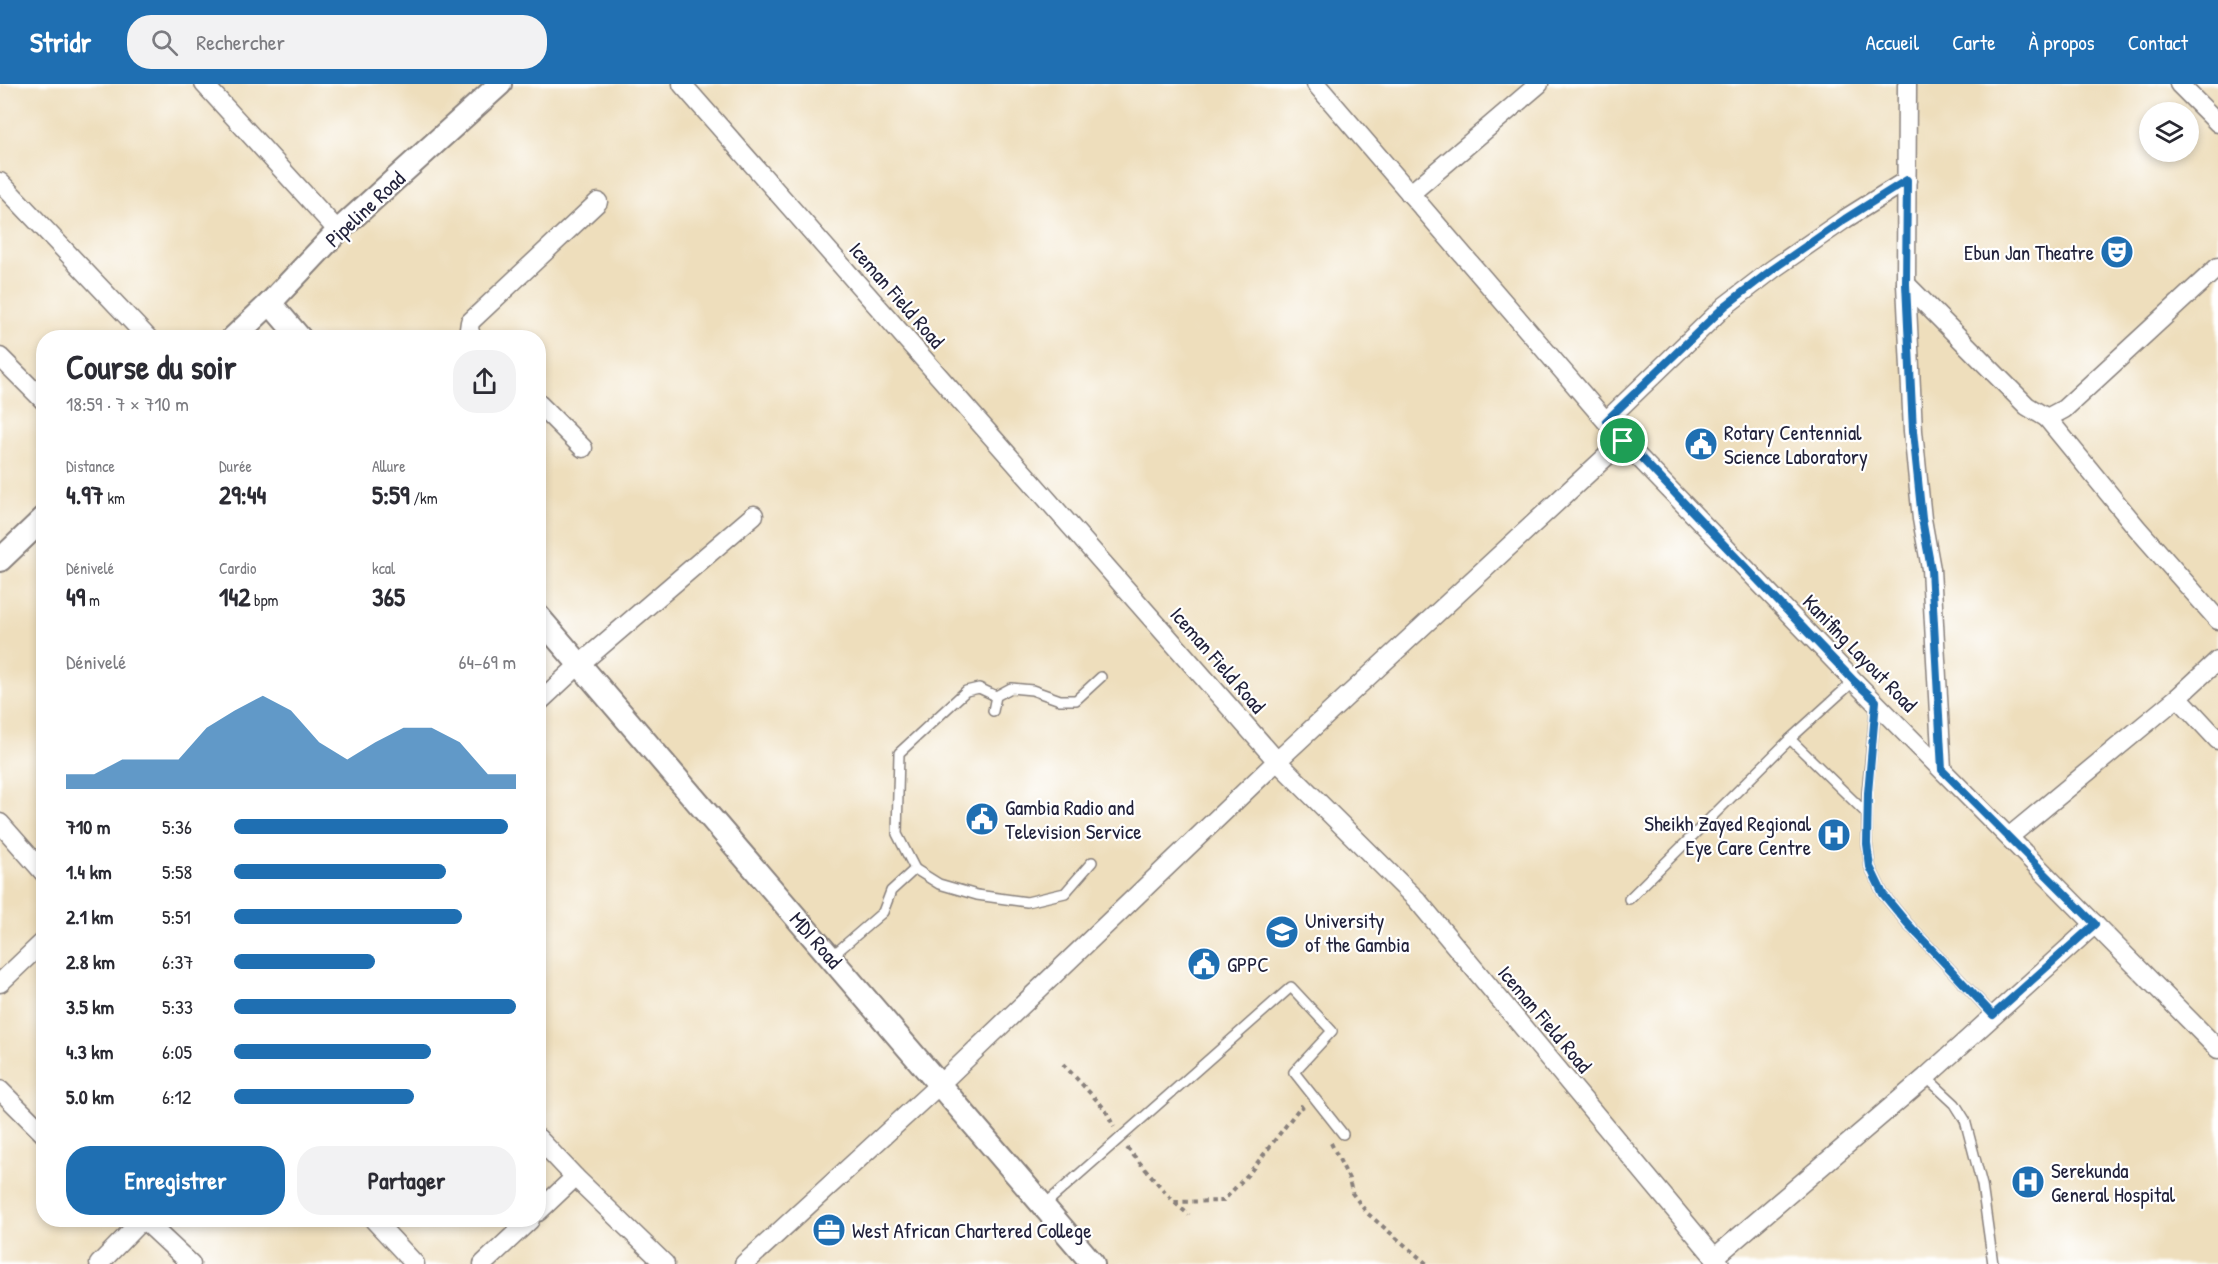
<!DOCTYPE html>
<html lang="fr">
<meta charset="utf-8">
<style>
:root{--surface:#fff;--page:#f2f2f3;--text:#2b2b33;--muted:#7c7c81;--accent:#1f6fb2}
body{margin:0;font-family:"Patrick Hand",sans-serif;background:var(--page);color:var(--text);height:100vh;display:flex;flex-direction:column;font-size:22px;white-space:nowrap}
*{box-sizing:border-box;margin:0}
p{font-size:20px;color:var(--muted)}
.icon{flex:none;width:33px;height:33px;fill:none;stroke:currentColor;stroke-width:2;stroke-linecap:round;stroke-linejoin:round}
.map{position:relative;flex:1;overflow:hidden}
.side{position:absolute;left:36px;top:246px;width:510px;height:897px;display:flex;flex-direction:column;background:var(--surface);border-radius:24px;box-shadow:0 3px 9px #0003}
.side>*{flex:none}
.controls{position:absolute;left:2139px;top:18px;display:grid;gap:12px}
.controls a{display:grid;place-items:center;width:60px;height:60px;border-radius:50%;background:var(--surface);box-shadow:0 3px 9px #0003;font-size:30px}
.pin{position:absolute;display:grid;place-items:center;width:51px;height:51px;color:#fff;margin:-26px;border:3px solid #fff;border-radius:50%;box-shadow:0 2px 6px #0007}
.round{display:grid;place-items:center;flex:none;width:63px;height:63px;border-radius:24px;background:var(--page)}
.summary{display:flex;align-items:center;justify-content:space-between;height:102px;padding:0 30px}
h1{font-size:33px;font-weight:700;line-height:45px}
.stats{display:grid;grid-template-columns:repeat(3,1fr);gap:9px;height:102px;padding:6px 30px}
.stats div{display:grid;align-content:center}
.stats b{font-size:26px;font-weight:700}
.stats small{font-size:16px;font-weight:400}
.stats p{font-size:16px}
.chart{height:168px;padding:12px 30px}
.chart p{display:flex;justify-content:space-between}
.chart svg{width:100%;height:108px;margin-top:6px;fill:var(--accent);opacity:.7}
.primary-button{display:flex;gap:12px;margin-top:auto;padding:12px 30px}
.primary-button a{flex:1;height:69px;border-radius:24px;background:var(--accent);color:#fff;font-size:24px;font-weight:700;line-height:69px;text-align:center}
.primary-button a+a{background:var(--page);color:var(--text)}
ul{padding:0 30px;list-style:none;font-size:20px}
li{display:grid;grid-template-columns:96px 72px 1fr;align-items:center;height:45px}
li i{height:15px;border-radius:8px;background:var(--accent)}
header{display:flex;align-items:center;gap:36px;box-sizing:border-box;height:84px;padding:0 30px;background:var(--accent);color:#fff}
header strong{font-size:28px}
nav{display:flex;gap:33px;margin-inline-start:auto;font-size:21px}
.search{width:420px;height:54px;background:var(--page);display:flex;align-items:center;gap:15px;box-sizing:border-box;padding:0 21px;border-radius:24px;color:var(--muted);font-size:22px}
.map>svg:first-child{display:block}
.lines{fill:none;stroke-linecap:round;stroke-linejoin:round}
.service-casing{stroke:#88807c;stroke-width:12}
.minor-casing{stroke:#88807c;stroke-width:21}
.tertiary-casing{stroke:#88807c;stroke-width:26}
.path{stroke:#88807c;stroke-width:4;stroke-dasharray:4.5 4.5;stroke-linecap:butt}
.service{stroke:#fff;stroke-width:9}
.minor{stroke:#fff;stroke-width:18}
.tertiary{stroke:#fff;stroke-width:22}
.route-casing{stroke:#fff;stroke-width:12}
.route{stroke:#1f6fb2;stroke-width:8}
.labels{text-anchor:middle;dominant-baseline:central;stroke-width:4.5;stroke-linejoin:round;paint-order:stroke}
.street-label{font-size:21px;fill:#22223b;stroke:#fff}
.poi-label{font-size:21px;fill:#22223b;stroke:#fff;text-anchor:start}
</style>
<header>
<strong>Stridr</strong>
<div class="search"><svg class="icon" aria-label="search" viewBox="0 0 24 24"><circle cx="10" cy="10" r="6"/><path d="M15 15l6 6"/></svg>Rechercher</div>
<nav><a>Accueil</a><a>Carte</a><a>À propos</a><a>Contact</a></nav>
</header>
<div class="map">
<svg width="2218" height="1180" viewBox="0 0 2218 1180">
<rect width="100%" height="100%" fill="#fff"/>
<filter id="ink" filterUnits="userSpaceOnUse"><feTurbulence type="fractalNoise" baseFrequency=".0167" numOctaves="2"/><feDisplacementMap in="SourceGraphic" scale="12" xChannelSelector="R" yChannelSelector="G"/><feConvolveMatrix kernelMatrix="1 2 1 2 8 2 1 2 1" color-interpolation-filters="sRGB"/></filter>
<filter id="wash" filterUnits="userSpaceOnUse"><feTurbulence type="fractalNoise" baseFrequency=".008" numOctaves="4" result="noise"/><feDisplacementMap in="SourceGraphic" scale="24" xChannelSelector="R" yChannelSelector="G"/><feGaussianBlur stdDeviation="1.35" result="paint"/><feColorMatrix in="noise" values="0 0 0 0 0 0 0 0 0 0 0 0 0 0 0 0 0 1.4 0 .05"/><feComposite in="paint" operator="in"/></filter>
<g filter="url(#wash)">
<rect width="100%" height="100%" fill="#eedebc"/>
</g>
<g filter="url(#ink)">
<g class="lines">
<defs>
<g id="service">
<path d="M1876,619L1867,709V760L1870,783L1883,810L1907,839L1993,931"/>
<path d="M993,627L996,612L1011,604L1032,606L1060,616H1076L1101,593"/>
<path d="M1790,655L1867,730"/>
<path d="M915,785L897,750L899,669L966,607L979,604L996,612"/>
<path d="M1629,815L1790,655L1854,597"/>
<path d="M831,873L883,828L891,807L915,785L939,800L977,811L1027,818L1065,809L1092,778"/>
<path d="M1926,993L1955,1020L1965,1036L1982,1101L1993,1180"/>
<path d="M1043,1122L1291,903L1332,947L1294,988L1343,1050"/>
</g>
<g id="minor">
<path d="M204,0L338,147"/>
<path d="M682,0L1277,677L1417,816L1720,1180"/>
<path d="M1316,0L1623,357L1854,597L2218,965"/>
<path d="M1907,0L1906,200L1913,347L1922,435L1931,485L1942,685"/>
<path d="M2179,0L2218,39"/>
<path d="M0,98L148,254"/>
<path d="M1410,110L1539,0"/>
<path d="M1906,200L2027,322L2047,334L2064,325L2218,183"/>
<path d="M472,254L469,245L470,238L598,118"/>
<path d="M0,273L44,317"/>
<path d="M538,319L583,364"/>
<path d="M2047,334L2137,444L2218,536"/>
<path d="M1606,337L1725,222L1773,185L1845,135L1907,96"/>
<path d="M2178,613L2218,656"/>
<path d="M538,619L580,580L754,431"/>
<path d="M0,739L44,789"/>
<path d="M2010,752L2178,613L2218,576"/>
<path d="M0,899L44,857"/>
<path d="M0,1006L44,1050"/>
<path d="M538,1054L575,1093L665,1180"/>
<path d="M538,1128L575,1093"/>
<path d="M144,1136L191,1180"/>
<path d="M374,1136L415,1180"/>
<path d="M1714,1174L1926,993L2095,840"/>
<path d="M99,1180L142,1136"/>
<path d="M483,1180L530,1136"/>
<path d="M744,1180L940,1000L1277,677L1623,357"/>
</g>
<g id="tertiary">
<path d="M270,219L300,254"/>
<path d="M233,254L270,219L338,147L500,0"/>
<path d="M0,476L44,434"/>
<path d="M538,532L1093,1180"/>
</g>
</defs>
<!-- service casing -->
<use href="#service" class="service-casing"/>
<!-- minor casing -->
<use href="#minor" class="minor-casing"/>
<!-- tertiary casing -->
<use href="#tertiary" class="tertiary-casing"/>
<!-- path -->
<g class="path">
<path d="M1063,980L1105,1025L1114,1043"/>
<path d="M1331,1059L1349,1095L1352,1109L1367,1129L1427,1180"/>
<path d="M1127,1064L1174,1118L1223,1117L1251,1087L1301,1022L1303,1025"/>
<path d="M1175,1119L1189,1131"/>
</g>
<!-- service -->
<use href="#service" class="service"/>
<!-- minor -->
<use href="#minor" class="minor"/>
<!-- tertiary -->
<use href="#tertiary" class="tertiary"/>
</g>
</g>
<g class="lines" filter="url(#ink)">
<defs>
<path id="route" d="M1907,96L1906,200L1913,347L1922,435L1931,485L1942,686L2095,840L1993,931L1907,839L1883,810L1870,783L1867,760L1868,709L1876,617L1854,597L1606,337L1725,222L1773,185L1845,135Z"/>
</defs>
<!-- route casing -->
<use href="#route" class="route-casing"/>
<!-- route -->
<use href="#route" class="route"/>
</g>
<!-- icons -->
<defs>
<symbol id="theatre-disc" viewBox="-11 -11 22 22"><circle r="9.5" fill="#1f6fb2" stroke="#fff"/><path d="M-5-5.5Q0-4 5-5.5V0Q5 5 0 6Q-5 5-5 0ZM-3.3-2.5H-1v1.5H-3.3ZM1-2.5H3.3v1.5H1ZM-2.8 1Q0 5.5 2.8 1Z" fill="#fff"/></symbol>
<symbol id="civic-disc" viewBox="-11 -11 22 22"><circle r="9.5" fill="#1f6fb2" stroke="#fff"/><path d="M-.6-6.5H3V-4.5H.6V-3L4-1V1h2V6H-6V1h2V-1L-.6-3ZM-1.2 2.5V6h2.4V2.5Z" fill="#fff"/></symbol>
<symbol id="hospital-disc" viewBox="-11 -11 22 22"><circle r="9.5" fill="#1f6fb2" stroke="#fff"/><path d="M-5-5h3v3.5h4V-5h3V5h-3V1.5h-4V5h-3Z" fill="#fff"/></symbol>
<symbol id="university-disc" viewBox="-11 -11 22 22"><circle r="9.5" fill="#1f6fb2" stroke="#fff"/><path d="M0-5L7-2L0 1L-7-2ZM-4 1L0 2.5L4 1V4Q0 6-4 4Z" fill="#fff"/></symbol>
<symbol id="office-disc" viewBox="-11 -11 22 22"><circle r="9.5" fill="#1f6fb2" stroke="#fff"/><path d="M-6-3h4V-5.5h4V-3h4V5H-6ZM-1-4.5V-3h2v-1.5ZM-6 0V1H6V0Z" fill="#fff"/></symbol>
</defs>
<g fill-rule="evenodd">
<use href="#theatre-disc" x="2098" y="149" width="38" height="38"/>
<use href="#civic-disc" x="1682" y="341" width="38" height="38"/>
<use href="#civic-disc" x="963" y="716" width="38" height="38"/>
<use href="#hospital-disc" x="1815" y="732" width="38" height="38"/>
<use href="#university-disc" x="1263" y="829" width="38" height="38"/>
<use href="#civic-disc" x="1185" y="861" width="38" height="38"/>
<use href="#hospital-disc" x="2009" y="1079" width="38" height="38"/>
<use href="#office-disc" x="810" y="1127" width="38" height="38"/>
</g>
<g class="labels">
<!-- street labels -->
<g class="street-label">
<text transform="translate(365 125) rotate(-43)">Pipeline Road</text>
<text transform="translate(897 211) rotate(49)">Iceman Field Road</text>
<text transform="translate(1860 569) rotate(46)">Kanifing Layout Road</text>
<text transform="translate(1218 576) rotate(49)">Iceman Field Road</text>
<text transform="translate(816 856) rotate(49)">MDI Road</text>
<text transform="translate(1545 935) rotate(50)">Iceman Field Road</text>
</g>
<!-- poi labels -->
<g class="poi-label">
<text x="2094" y="168" text-anchor="end">Ebun Jan Theatre</text>
<text x="1724" y="348">Rotary Centennial<tspan x="1724" dy="24">Science Laboratory</tspan></text>
<text x="1005" y="723">Gambia Radio and<tspan x="1005" dy="24">Television Service</tspan></text>
<text x="1811" y="739" text-anchor="end">Sheikh Zayed Regional<tspan x="1811" dy="24">Eye Care Centre</tspan></text>
<text x="1305" y="836">University<tspan x="1305" dy="24">of the Gambia</tspan></text>
<text x="1227" y="880">GPPC</text>
<text x="2051" y="1086">Serekunda<tspan x="2051" dy="24">General Hospital</tspan></text>
<text x="852" y="1146">West African Chartered College</text>
</g>
</g>
</svg>
<div class="controls">
<a><svg class="icon" aria-label="layers" viewBox="0 0 24 24"><path d="M12 4l9 5-9 5-9-5zM3 14l9 5 9-5"/></svg></a>
</div>
<div class="pin" style="left:1623px;top:357px;background:#1e9e55"><svg class="icon" aria-label="arrive" viewBox="0 0 24 24"><path d="M6 21V4h12l-3 4 3 4H6"/></svg></div>
<section class="side">
<div class="summary"><div><h1>Course du soir</h1><p>18:59 · 7 × 710 m</p></div><a class="round"><svg class="icon" aria-label="share" viewBox="0 0 24 24"><path d="M12 15V3M7 8l5-5 5 5M5 13v7h14v-7"/></svg></a></div>
<div class="stats">
<div><p>Distance</p><b>4.97<small> km</small></b></div>
<div><p>Durée</p><b>29:44</b></div>
<div><p>Allure</p><b>5:59<small> /km</small></b></div>
</div>
<div class="stats">
<div><p>Dénivelé</p><b>49<small> m</small></b></div>
<div><p>Cardio</p><b>142<small> bpm</small></b></div>
<div><p>kcal</p><b>365</b></div>
</div>
<div class="chart"><p><span>Dénivelé</span>64–69 m</p>
<svg viewBox="0 0 160 44" preserveAspectRatio="none"><path d="M0 44V38L10 38L20 32L30 32L40 32L50 19L60 12L70 6L80 12L90 25L100 32L110 25L120 19L130 19L140 25L150 38L160 38V44z"/></svg>
</div>
<ul>
<li><b>710 m</b>5:36<i style="width:97%"></i></li>
<li><b>1.4 km</b>5:58<i style="width:75%"></i></li>
<li><b>2.1 km</b>5:51<i style="width:81%"></i></li>
<li><b>2.8 km</b>6:37<i style="width:50%"></i></li>
<li><b>3.5 km</b>5:33<i style="width:100%"></i></li>
<li><b>4.3 km</b>6:05<i style="width:70%"></i></li>
<li><b>5.0 km</b>6:12<i style="width:64%"></i></li>
</ul>
<div class="primary-button"><a>Enregistrer</a><a>Partager</a></div>
</section>
</div>
